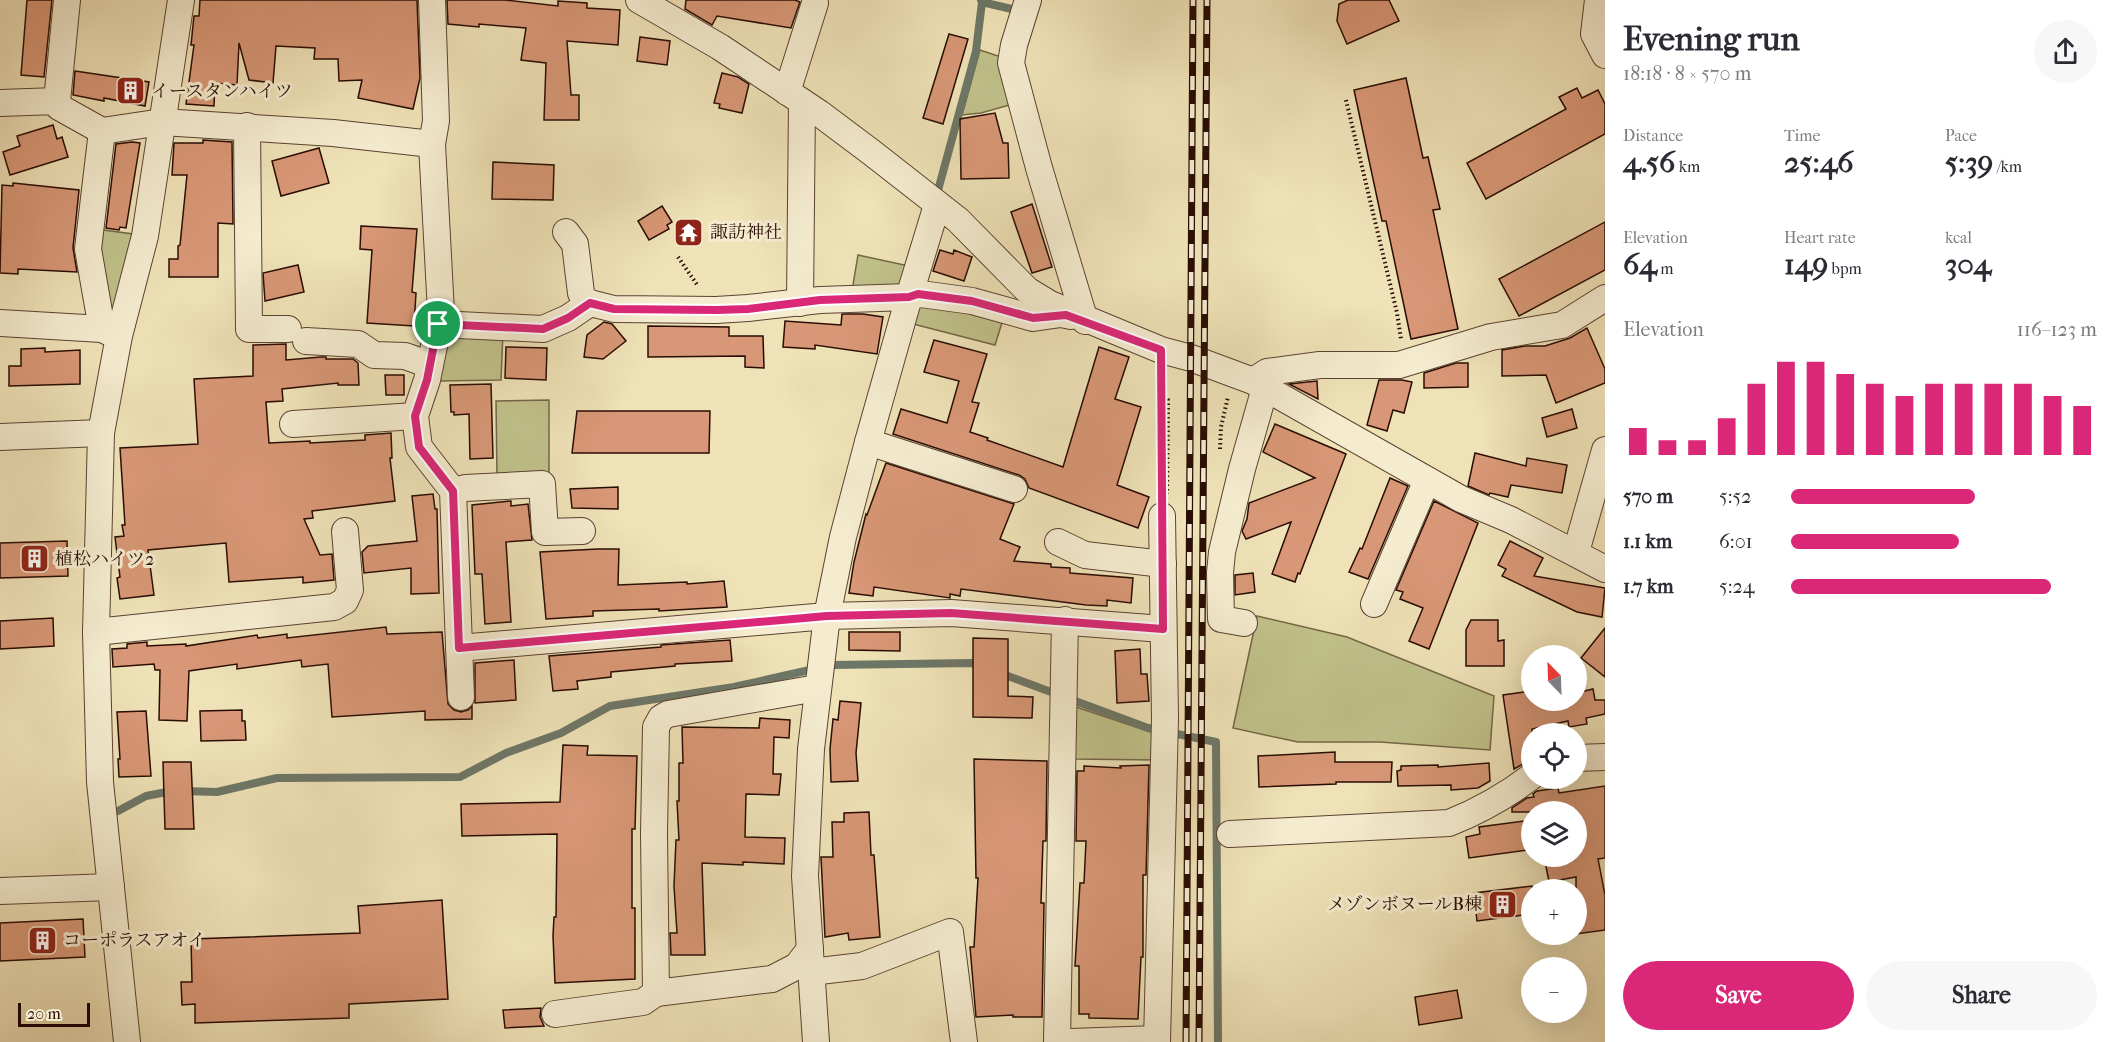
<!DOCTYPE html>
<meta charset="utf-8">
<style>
:root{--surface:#fff;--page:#f7f7f7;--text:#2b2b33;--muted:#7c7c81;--accent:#db2777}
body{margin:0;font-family:"IM FELL French Canon","Noto Serif JP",serif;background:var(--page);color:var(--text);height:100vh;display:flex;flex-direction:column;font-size:22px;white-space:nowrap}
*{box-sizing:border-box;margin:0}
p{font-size:20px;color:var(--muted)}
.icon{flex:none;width:33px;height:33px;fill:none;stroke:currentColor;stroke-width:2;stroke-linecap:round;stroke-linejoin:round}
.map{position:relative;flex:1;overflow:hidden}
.drawer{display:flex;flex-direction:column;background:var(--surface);width:510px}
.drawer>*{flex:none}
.needle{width:39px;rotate:337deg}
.buttons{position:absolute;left:1521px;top:645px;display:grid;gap:12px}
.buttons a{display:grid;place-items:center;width:66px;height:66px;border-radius:50%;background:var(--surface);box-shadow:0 6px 24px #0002;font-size:30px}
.scale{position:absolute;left:18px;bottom:15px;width:72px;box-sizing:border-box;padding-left:6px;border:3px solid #290c03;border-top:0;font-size:16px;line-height:21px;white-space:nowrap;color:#290c03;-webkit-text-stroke:4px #f5ecd0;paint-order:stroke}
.pin{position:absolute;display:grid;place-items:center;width:51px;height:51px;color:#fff;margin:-26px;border:3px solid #fff;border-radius:50%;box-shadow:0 2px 6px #0007}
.round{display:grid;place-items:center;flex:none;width:63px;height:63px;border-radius:32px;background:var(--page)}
.head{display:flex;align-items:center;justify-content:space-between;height:102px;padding:0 18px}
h1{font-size:33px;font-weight:700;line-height:45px}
.metrics{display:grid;grid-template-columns:repeat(3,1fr);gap:9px;height:102px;padding:6px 18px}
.metrics div{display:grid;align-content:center}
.metrics b{font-size:30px;font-weight:700}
.metrics small{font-size:16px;font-weight:400}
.metrics p{font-size:16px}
.chart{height:168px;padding:12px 18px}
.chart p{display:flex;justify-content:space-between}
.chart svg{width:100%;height:108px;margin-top:6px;stroke:var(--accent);stroke-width:6}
.action{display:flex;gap:12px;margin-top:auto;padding:12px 18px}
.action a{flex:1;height:69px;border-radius:36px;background:var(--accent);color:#fff;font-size:24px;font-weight:700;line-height:69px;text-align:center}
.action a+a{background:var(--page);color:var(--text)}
ul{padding:0 18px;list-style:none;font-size:20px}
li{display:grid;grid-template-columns:96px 72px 1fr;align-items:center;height:45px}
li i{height:15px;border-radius:8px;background:var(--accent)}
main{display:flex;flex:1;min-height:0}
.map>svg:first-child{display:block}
.green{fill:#c0c18a;stroke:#746646;stroke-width:1.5}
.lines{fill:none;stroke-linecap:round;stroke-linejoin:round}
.stream{stroke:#6d7767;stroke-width:8}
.building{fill:#d89776;stroke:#290c03;stroke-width:1.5}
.minor-casing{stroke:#5a4230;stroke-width:28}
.path{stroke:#290c03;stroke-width:4;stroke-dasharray:1.5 3;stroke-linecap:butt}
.minor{stroke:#f5ecd0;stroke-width:26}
.rail-casing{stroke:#290c03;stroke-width:7}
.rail{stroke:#f5ecd0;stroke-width:4.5;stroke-dasharray:14;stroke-linecap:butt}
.route-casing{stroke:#fff;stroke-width:12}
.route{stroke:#db2777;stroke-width:8}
.labels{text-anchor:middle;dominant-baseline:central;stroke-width:6;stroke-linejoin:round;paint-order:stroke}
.poi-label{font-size:18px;fill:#290c03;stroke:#f5ecd0;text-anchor:start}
</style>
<main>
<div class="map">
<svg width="1605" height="1042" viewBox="0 0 1605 1042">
<rect width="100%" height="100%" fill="#efe2b7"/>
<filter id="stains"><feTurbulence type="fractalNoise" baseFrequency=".00333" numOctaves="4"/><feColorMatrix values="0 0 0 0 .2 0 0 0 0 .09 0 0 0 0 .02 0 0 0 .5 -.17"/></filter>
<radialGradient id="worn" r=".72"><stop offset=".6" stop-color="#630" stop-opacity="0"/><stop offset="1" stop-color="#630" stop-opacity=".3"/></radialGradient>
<!-- green -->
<g class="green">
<path d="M980,50L1004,58L1013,104L981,113L962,115Z"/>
<path d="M96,229L133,234L130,254L111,316Z"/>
<path d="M858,255L909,266L903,289L852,291Z"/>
<path d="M920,299L1005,313L995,345L913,324Z"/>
<path d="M448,331L503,332L501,380L438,381Z"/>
<path d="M549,400V476L497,478L496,401Z"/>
<path d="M1257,616L1347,637L1494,696L1490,750L1380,742H1298L1233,728Z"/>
<path d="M1076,707L1157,734L1156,760L1075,759Z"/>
</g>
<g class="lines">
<!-- stream -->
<g class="stream">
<path d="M982,2L1016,10"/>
<path d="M937,194L976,51L982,2L981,0"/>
<path d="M1000,673L1148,728L1216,742L1218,1042"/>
<path d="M184,791L217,792L277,778L460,777L506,753L561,733L610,706L734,687L832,665L973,663L980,665"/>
<path d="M118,811L146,796L172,791"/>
</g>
</g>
<!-- building -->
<g class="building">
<path d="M27,0H52L44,77L21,75Z"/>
<path d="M200,0H417L420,78L413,109L358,98L362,80L339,81L338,59H314L315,48L276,46L273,83L249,80L239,43L237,85L215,83L214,106L186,104L194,45H191L194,16H199Z"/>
<path d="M447,0H505L558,6V1L587,3V8L620,10L618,45L567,41L571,95H579V120H544L546,63L521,60L526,28L479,24V27L448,24Z"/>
<path d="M686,0H795L800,2L791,28L717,16L712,25L685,9Z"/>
<path d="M1348,0H1389L1399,21L1347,44L1337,21L1339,4Z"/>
<path d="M949,34L968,39L943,124L923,118Z"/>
<path d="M640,37L670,41L667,65L637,61Z"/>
<path d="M75,71L149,82L145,106L104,98V101L73,95Z"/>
<path d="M722,73L738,77L749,84L742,113L719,108L720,104L714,103Z"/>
<path d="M1406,78L1423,158L1428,157L1440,209L1433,210L1458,329L1411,339L1386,221H1382L1354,90Z"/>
<path d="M1577,88L1582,98L1598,90L1605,104V134L1486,199L1467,163L1566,109L1559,97Z"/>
<path d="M995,113L1003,143H1008L1009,178L961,179L960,119Z"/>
<path d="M53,125L57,139L62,137L68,157L10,175L3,152L20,146L17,136Z"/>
<path d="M203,140L232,142L233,224L218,223V277H169V259H178V246L180,245L187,175H172L174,143H203Z"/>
<path d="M132,142L140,143L126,228L120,227L119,230L106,228L116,144Z"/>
<path d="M319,148L329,183L281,196L272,161Z"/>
<path d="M493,162L554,165L553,200L492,199Z"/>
<path d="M13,183L79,190L73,248L77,272L18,269V274L0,273L2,185L13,186Z"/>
<path d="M1032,204L1052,267L1032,273L1011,212Z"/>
<path d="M662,206L672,222L667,225L669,229L649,240L638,221Z"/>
<path d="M1605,222V270L1519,316L1499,279Z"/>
<path d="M361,226L417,229L412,292L416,293L414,326L367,323L372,250L360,249Z"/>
<path d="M940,250L953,254L954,250L972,257L964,281L933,271Z"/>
<path d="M298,265L304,292L265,301L263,273Z"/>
<path d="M842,314H863L883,317L877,354L815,345V349L783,347L785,321L841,325Z"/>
<path d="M604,322L612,324L626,341L603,359L584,357L587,335Z"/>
<path d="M648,326L729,327V336H763L764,368L745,367V356L648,357Z"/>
<path d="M1587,328L1605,369V383L1556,403L1546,375L1502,376V350L1525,346H1545L1570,338Z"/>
<path d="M934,340L987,354L972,402L979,403L970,432L988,438L987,440L1063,467L1099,347L1129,357L1115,399L1141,407L1117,485L1149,497L1138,528L1029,488L1025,479L1019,475L893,434L901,409L947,423L959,381L924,372Z"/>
<path d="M286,344V360L321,357H326V359H353L358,363L359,385H338V383L282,389L283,401L266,402L269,443L310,441V443L365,440V435L391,433L392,458H390L395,501L312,511L313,518L304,519L320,555L332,554L334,580L303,583V577L229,582L226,543L148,550L154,595L120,599L117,578L120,577L115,537L124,536L122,525H125L120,448L198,444L194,379L253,376V345Z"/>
<path d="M506,347L547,348L546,380L505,378Z"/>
<path d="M45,348V352L80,350V384L9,386V366H21V349Z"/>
<path d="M1456,363H1468V387L1424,388V373Z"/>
<path d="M385,375H404V395H386Z"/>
<path d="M1379,380H1402L1412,382L1404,413L1393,410L1387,431L1367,425Z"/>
<path d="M1317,381L1318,399L1289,384Z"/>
<path d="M491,384L493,458L470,459L469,414L454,415V412H451L450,385Z"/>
<path d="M1572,409L1577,428L1547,437L1542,418Z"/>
<path d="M577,411H710L709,453H572Z"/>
<path d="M1275,424L1346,454L1300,574L1298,573L1295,582L1272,574L1291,522L1246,539L1242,531L1247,519L1249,503L1315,478L1263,452Z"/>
<path d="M1475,453L1526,466L1527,458L1567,465L1562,493L1511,485L1508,497L1490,493L1489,495L1468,486Z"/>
<path d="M886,463L1014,504L1000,539L1020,547L1014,561L1051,564V567L1070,568V573L1133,578L1131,603L1107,600V606L1086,605L961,589L960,596L950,594V598L874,587L873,596L849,593L854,562L866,514L867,515Z"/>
<path d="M1390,478L1408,486L1368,579L1349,572L1360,548L1362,549Z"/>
<path d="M618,487V509L572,508L570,489Z"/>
<path d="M433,494L435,509H437L439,593L411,594V568L364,573L362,552L368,546L417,541L412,496Z"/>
<path d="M511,501V506L528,504L532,540L506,542L511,622L485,624L482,574H475L472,505Z"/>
<path d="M1434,501L1478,523L1429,649L1409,641L1423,608L1400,599L1403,592L1396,590Z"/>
<path d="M67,541L68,576L0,578V543Z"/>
<path d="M1510,541L1543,558L1534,576L1605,588L1602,617L1577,612L1502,576L1506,569L1498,565Z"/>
<path d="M598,549H619L618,585L687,582V584L724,581L727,607L659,611V609L593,611V616L546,619L540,552Z"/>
<path d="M1253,573L1255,592L1235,595V575Z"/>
<path d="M53,618L54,646L0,649V621Z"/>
<path d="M1471,620H1498V641L1504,640V666H1466V630Z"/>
<path d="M386,627L387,634L442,632L448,704L454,710L461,712L468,710L472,706V719L425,720V711L332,717L328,664L302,667L301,660L237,669V664L189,671L187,721L159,720L160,670H155L154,664L113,667L112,649L127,648V644L147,642V646L186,644V646L257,635L258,638L287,634V638Z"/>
<path d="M1605,628V677L1581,658Z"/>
<path d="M849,632H900V651L849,650Z"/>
<path d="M973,638L1008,639V696L1033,697L1032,718L973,717Z"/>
<path d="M730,640L732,661L675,664V666L611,672V677L577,681L578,689L553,691L549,656L661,647V645Z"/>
<path d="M1140,649L1141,674H1147L1149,701L1117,703L1115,651Z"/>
<path d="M514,660L516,700L475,703V663Z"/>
<path d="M1593,689L1595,700H1605V714L1586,718L1587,724L1569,727L1568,721L1532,729V759L1514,769L1503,695L1532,691V700H1576V693Z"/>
<path d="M840,701L861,703L856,753L858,781L831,782L830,749L833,719L838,720Z"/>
<path d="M242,710V721H245L246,740L201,741L200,711Z"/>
<path d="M146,711L151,776L119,777L118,759H120L117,712Z"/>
<path d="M760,718L790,720L789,738L774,737L773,774H781L779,795L746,794L745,837L785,838L784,864L743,862V865L702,863L705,955H671L670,933H677L674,886L676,840H679L677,801H679V763H683L682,727L759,728Z"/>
<path d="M563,745L588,746L587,755L637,756L635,829H632V908H635V979L555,983L553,936L554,917H556L557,834L462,836L461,804L560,802Z"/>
<path d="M1335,752V762H1392L1391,782H1336V784L1259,787L1258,756Z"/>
<path d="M974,759L1047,761L1046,841H1043L1041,903H1044L1042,1017H1013V1015L976,1017L970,947H974L978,878H976Z"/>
<path d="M163,762H191L194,829H165Z"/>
<path d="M1489,763L1490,781L1478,788L1451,790V785L1398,786L1397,771L1401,770V766L1438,765V767Z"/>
<path d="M1149,765L1146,875H1143V957H1141L1138,1019L1089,1018V1014H1079V966H1075L1080,883H1084L1086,841H1076L1077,771H1084V766L1121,768L1120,766Z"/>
<path d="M1605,786V858L1598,859L1605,895V930L1576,934V877L1549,882L1544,856H1576V812H1512V808L1527,798L1534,797L1533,794L1537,791L1558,788L1559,793Z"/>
<path d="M869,812L871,855H874L880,937L849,940L848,933L825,937L821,857H833L832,822H844V813Z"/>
<path d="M1524,821L1528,850L1469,858L1466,837L1480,834L1479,827Z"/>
<path d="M1532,886V914L1477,921L1474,893Z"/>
<path d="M442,900L448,999L349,1004V1018L195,1023V1004L182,1005L181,982H192L191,939L360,933L358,906Z"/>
<path d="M83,919L85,957L0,961V923Z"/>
<path d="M1457,990L1462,1018L1419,1025L1415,997Z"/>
<path d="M541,1008L540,1017L544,1026L505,1028L503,1010Z"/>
</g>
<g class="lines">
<defs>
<g id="minor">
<path d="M432,0L436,121L432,144L441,312L427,380L415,416L419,447L453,491L461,697"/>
<path d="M639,0L720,47L819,113L871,152L958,220L1027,290L1050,304L1161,350L1191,358L1253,381L1461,499L1511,520L1605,569"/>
<path d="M1028,0L1014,45L1011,63L1039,168L1085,321"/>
<path d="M1598,0L1594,34L1605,55"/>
<path d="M787,92L815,3"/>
<path d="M57,101L67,0"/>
<path d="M0,103L57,101L59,107L102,131L162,122L333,133L432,144"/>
<path d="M247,126L249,329H288"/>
<path d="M566,232L575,244L581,293L584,300L590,303"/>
<path d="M800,303L802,102"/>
<path d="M0,323L102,329L115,335"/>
<path d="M438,324L543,329L568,318L590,303L614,309L716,310L748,308L820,300L909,297L921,294L972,301L1033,318L1061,314L1071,316"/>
<path d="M102,329L88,249L102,131"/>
<path d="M306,341L358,344L374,355L405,356L430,365"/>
<path d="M1253,381L1267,372L1320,365H1399L1491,337L1562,325L1605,298"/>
<path d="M293,424L415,416"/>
<path d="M0,437L101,433"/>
<path d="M868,442L1014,489"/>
<path d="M453,491L465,488L542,484L545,532L582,531"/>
<path d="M1058,542L1085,555L1163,564"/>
<path d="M1576,552L1605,450"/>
<path d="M1374,604L1427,480"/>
<path d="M1244,623L1221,619L1220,573L1222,552L1242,469L1265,388"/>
<path d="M96,632L334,607L345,601L350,590L345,531"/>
<path d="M459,648L827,616L951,613L1163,629"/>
<path d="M1576,758L1605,757"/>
<path d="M1230,834L1449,823C1479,811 1506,796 1532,776"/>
<path d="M0,891L111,887"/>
<path d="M810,949L797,966L772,979L656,993L654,834L656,727L661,718L668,714L817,688"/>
<path d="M811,972L862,966L950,932L964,1042"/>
<path d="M555,1014L643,1002L656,993"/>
<path d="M127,1042L100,782L96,632L101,433L119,336L145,236L181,0"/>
<path d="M816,1042L805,876L811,749L827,616L843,537L868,442L909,297L937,205"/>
<path d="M1057,1042L1065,620"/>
<path d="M1071,1042L1157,1039"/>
<path d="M1157,1042L1165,719L1162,516"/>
</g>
</defs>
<!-- minor casing -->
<use href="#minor" class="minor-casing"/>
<!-- path -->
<g class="path">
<path d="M1346,100L1397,313L1401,339"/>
<path d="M678,257L698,286"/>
<path d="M1161,373L1162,492"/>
<path d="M1162,392L1168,400L1167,494"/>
<path d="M1220,449L1221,427L1228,397"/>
</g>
<!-- minor -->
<use href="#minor" class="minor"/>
<defs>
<g id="rail">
<path d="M1186,1042L1193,0"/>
<path d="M1199,1042L1207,0"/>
</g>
</defs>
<!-- rail casing -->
<use href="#rail" class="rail-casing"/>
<!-- rail -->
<use href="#rail" class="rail"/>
</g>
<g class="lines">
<defs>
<path id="route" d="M918,294L972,301L1033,318L1066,315L1161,350L1163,629L951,613L827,616L459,648L453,491L419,447L415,416L427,380L438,324L543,329L568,318L590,303L614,309L716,310L748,309L820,300L909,297Z"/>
</defs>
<!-- route casing -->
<use href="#route" class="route-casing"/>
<!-- route -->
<use href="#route" class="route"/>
</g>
<!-- icons -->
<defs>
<symbol id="building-square" viewBox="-11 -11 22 22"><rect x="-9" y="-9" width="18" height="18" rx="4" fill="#8f2418" stroke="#f5ecd0"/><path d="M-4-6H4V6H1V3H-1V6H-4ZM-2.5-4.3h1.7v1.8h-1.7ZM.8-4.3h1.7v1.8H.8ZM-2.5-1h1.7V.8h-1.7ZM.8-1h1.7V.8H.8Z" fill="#fff"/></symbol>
<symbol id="temple-square" viewBox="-11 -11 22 22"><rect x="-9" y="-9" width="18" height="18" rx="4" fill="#8f2418" stroke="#f5ecd0"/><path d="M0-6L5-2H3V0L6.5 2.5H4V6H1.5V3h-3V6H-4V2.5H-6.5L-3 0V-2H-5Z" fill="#fff"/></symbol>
</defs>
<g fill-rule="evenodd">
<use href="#building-square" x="114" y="74" width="33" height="33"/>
<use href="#temple-square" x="672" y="216" width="33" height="33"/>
<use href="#building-square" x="18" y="542" width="33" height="33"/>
<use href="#building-square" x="1486" y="888" width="33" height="33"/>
<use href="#building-square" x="26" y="924" width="33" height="33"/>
</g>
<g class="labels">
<!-- poi labels -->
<g class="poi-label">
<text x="151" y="91">イースタンハイツ</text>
<text x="710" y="232">諏訪神社</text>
<text x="55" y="559">植松ハイツ2</text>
<text x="1482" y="904" text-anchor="end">メゾンボヌールB棟</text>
<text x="63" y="940">コーポラスアオイ</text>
</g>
</g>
<rect width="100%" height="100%" filter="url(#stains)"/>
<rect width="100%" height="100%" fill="url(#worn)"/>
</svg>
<div class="buttons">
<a><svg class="needle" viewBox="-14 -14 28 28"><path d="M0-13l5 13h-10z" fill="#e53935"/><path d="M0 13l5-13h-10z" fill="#7c7c81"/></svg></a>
<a><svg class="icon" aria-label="locate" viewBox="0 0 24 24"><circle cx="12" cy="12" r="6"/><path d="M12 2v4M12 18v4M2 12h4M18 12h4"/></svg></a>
<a><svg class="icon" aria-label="layers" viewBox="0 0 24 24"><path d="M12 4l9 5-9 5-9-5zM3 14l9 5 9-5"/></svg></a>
<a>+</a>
<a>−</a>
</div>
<div class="scale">20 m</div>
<div class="pin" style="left:438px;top:324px;background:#1e9e55"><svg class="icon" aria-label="arrive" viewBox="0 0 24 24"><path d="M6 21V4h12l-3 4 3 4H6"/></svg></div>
</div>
<section class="drawer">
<div class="head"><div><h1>Evening run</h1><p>18:18 · 8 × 570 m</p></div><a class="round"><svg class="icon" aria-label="share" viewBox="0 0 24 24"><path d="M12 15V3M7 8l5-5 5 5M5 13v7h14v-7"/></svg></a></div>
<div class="metrics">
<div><p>Distance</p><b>4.56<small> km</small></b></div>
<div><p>Time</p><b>25:46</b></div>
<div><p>Pace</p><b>5:39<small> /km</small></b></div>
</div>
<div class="metrics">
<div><p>Elevation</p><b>64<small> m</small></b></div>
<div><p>Heart rate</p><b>149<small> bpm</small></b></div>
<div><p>kcal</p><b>304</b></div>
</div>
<div class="chart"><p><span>Elevation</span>116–123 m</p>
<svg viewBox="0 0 160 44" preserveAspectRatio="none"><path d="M5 44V33M15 44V38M25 44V38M35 44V29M45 44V15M55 44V6M65 44V6M75 44V11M85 44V15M95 44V20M105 44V15M115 44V15M125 44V15M135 44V15M145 44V20M155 44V24"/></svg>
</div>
<ul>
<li><b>570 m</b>5:52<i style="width:60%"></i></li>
<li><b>1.1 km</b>6:01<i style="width:55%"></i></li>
<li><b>1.7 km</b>5:24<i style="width:85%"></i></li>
</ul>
<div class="action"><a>Save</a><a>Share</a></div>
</section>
</main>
